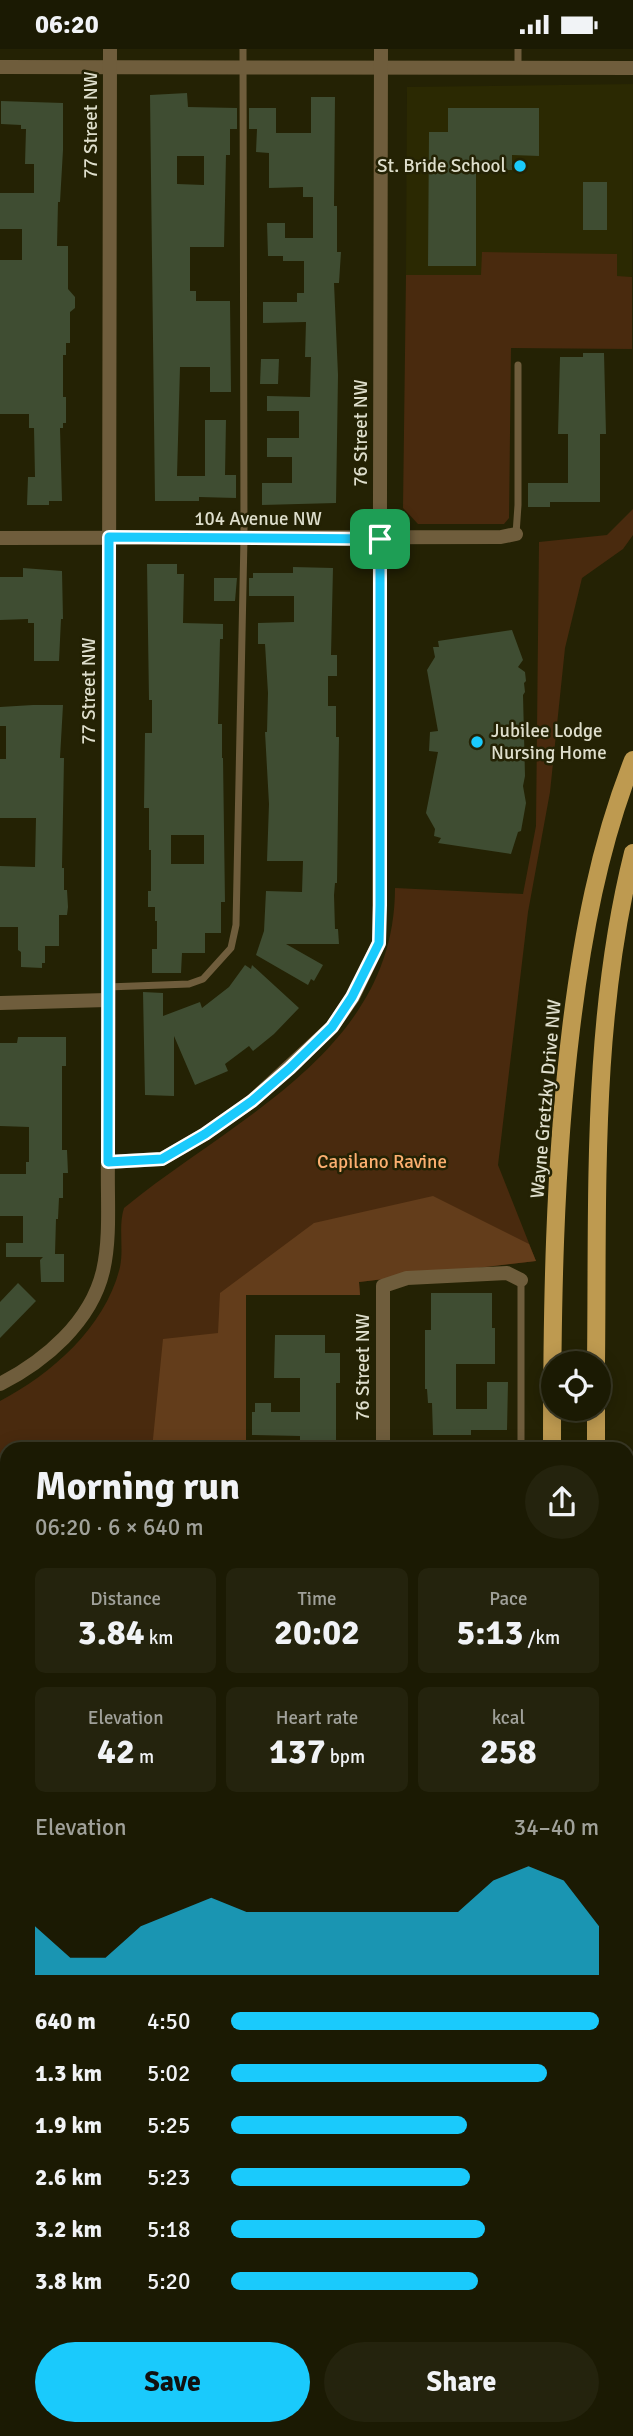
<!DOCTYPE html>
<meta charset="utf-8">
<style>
:root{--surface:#1b1a03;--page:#24230d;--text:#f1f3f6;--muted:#a0a19a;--line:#393825;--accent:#1acafc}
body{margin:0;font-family:Signika,sans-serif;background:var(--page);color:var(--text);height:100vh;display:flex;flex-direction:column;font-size:26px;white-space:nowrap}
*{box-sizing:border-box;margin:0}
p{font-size:23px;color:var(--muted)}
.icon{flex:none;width:38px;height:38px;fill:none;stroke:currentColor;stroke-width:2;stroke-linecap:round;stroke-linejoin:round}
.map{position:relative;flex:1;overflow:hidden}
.sheet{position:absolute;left:0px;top:1393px;width:634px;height:994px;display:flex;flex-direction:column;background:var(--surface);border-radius:21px 21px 0 0;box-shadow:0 4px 18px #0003,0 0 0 2px var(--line)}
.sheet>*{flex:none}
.fabs{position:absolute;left:541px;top:1302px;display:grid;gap:14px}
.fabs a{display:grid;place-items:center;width:70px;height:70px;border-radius:50%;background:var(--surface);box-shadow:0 4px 18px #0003,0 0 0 2px var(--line);font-size:35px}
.pin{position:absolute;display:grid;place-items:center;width:60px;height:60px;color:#fff;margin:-30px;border-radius:14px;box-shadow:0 4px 10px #0006}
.round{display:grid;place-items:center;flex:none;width:74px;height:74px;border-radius:37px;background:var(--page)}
.head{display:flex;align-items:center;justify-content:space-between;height:119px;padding:0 35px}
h1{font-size:38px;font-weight:700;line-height:52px}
.figures{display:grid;grid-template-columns:repeat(3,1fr);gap:10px;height:119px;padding:7px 35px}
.figures div{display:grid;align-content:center;border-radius:10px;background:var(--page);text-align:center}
.figures b{font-size:35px;font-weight:700}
.figures small{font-size:19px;font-weight:400}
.figures p{font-size:19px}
.chart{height:196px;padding:14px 35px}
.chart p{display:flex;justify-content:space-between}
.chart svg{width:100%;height:126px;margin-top:7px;fill:var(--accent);opacity:.7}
.primary-button{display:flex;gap:14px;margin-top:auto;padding:14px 35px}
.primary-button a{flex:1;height:80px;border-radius:42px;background:var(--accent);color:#111;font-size:28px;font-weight:700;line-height:80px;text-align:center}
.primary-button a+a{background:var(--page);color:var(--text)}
ul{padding:0 35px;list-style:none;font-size:23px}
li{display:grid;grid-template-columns:112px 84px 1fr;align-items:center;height:52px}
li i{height:18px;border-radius:9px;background:var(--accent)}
.status{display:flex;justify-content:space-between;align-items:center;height:49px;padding:0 35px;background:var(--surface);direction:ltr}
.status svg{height:19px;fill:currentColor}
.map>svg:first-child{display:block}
.built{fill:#2b2902}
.green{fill:#492a0e}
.forest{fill:#633d1b}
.building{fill:#3f4d32;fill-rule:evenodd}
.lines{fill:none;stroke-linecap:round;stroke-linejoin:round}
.path{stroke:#7d7c64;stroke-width:3.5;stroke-dasharray:5 5;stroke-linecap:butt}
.service{stroke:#6f5d3c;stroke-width:7}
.minor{stroke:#6f5d3c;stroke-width:14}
.tertiary{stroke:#6f5d3c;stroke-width:18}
.secondary{stroke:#9c7f48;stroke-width:18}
.primary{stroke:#be9a50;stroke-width:18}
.route-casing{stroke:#fff;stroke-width:14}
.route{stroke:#1acafc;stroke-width:9}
.poi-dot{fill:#1acafc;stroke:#242204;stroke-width:2.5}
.labels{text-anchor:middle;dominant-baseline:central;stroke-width:5;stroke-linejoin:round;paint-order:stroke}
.street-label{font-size:19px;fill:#dedecc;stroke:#242204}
.poi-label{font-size:19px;fill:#dedecc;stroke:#242204;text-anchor:end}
.park-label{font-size:19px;fill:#fcaf70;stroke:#242204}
</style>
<div class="status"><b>06:20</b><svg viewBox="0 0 49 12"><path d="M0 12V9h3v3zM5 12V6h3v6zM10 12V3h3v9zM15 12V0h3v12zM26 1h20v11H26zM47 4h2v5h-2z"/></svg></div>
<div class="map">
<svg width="633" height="2387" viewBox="0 0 633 2387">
<rect width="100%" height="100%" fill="#242204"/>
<!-- built -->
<path class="built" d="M633,35L632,228L406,226L407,38Z"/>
<!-- green -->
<g class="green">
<path d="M482,203L617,205V227L632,228V300L511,299L509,469L504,475H418L403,459L406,226H481Z"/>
<path d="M633,460V486L623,500L582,529L565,599L550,743L528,863L498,1116L536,1212L359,1233L360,1246H246V1400H7V1702H0V1352C52,1325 106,1277 120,1218C124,1199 118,1178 124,1159C232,1070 395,1002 395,839L523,845L536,777L539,493L607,486Z"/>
<path d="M627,2222H633V2387H623V2380H626Z"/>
</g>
<!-- forest -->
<g class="forest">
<path d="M433,1147L529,1195L536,1212L359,1233L360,1246H246V1400H152L163,1290L218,1284L220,1244L314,1174Z"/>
<path d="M0,1496L7,1497V1702H0Z"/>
</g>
<!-- building -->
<g class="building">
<path d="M187,44L188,58L237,59V80H230V106H226L224,198H190V242H196V252H230L231,343H210V318H180L177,427H205V371H226L225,426H236V449L199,448V452H155L150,46ZM177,107H204V136L177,135Z"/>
<path d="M311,48H335L334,157H337V203H341L339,234H334L338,326L336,454L262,456V434H292V408H267V389H299V362H267V347L310,348L311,308H305L306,273L263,274V253H297V244H304V212H283V207H268L267,174H285V189H313V148H303V138L269,139V104L256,103L257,80H249V59H276V84H311Z"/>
<path d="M1,52L63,54V101L60,153H58L57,197H68V240L75,248V259L70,263V294H66V306H63V348H66V374H63V379H60L62,452H49V456H27L28,428H35L34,379H29V365H0V211H22V180H0V144H34V115H25L26,80H21V76L1,75Z"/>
<path d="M448,59H539V107L512,106V121H476V217H428L429,83H448Z"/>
<rect x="583" y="133" width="24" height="48"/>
<path d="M583,304H604L606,385H600V453H550V458H528V434H568V385H558L560,308H583Z"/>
<path d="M261,310H279L278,335H260Z"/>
<path d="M147,515H177V525H184L183,574L223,575V590H220L218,675H222V709H223L225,853H221V884H205V904H182L181,924H152V900H157V872H155V858H148V842H151V801H149V759H144L145,684H152V651H149ZM171,786H204V815H171Z"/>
<path d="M293,518L333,519L331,606H337V627H328V657H336V688H339L337,834H335L334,846L335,880H338L339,895H286L323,916L314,932L311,930L308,936L256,906L264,882L266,842L302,843L303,812H267L269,755L265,683H267L268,644L265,595H258V574L294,573V547H249V529H253V524H293Z"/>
<path d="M23,519L62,522L63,570H61L59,612H34V574H28V570L0,571V528H23Z"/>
<path d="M214,529H237L235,552H214Z"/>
<path d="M512,581L523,611L518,618L525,623L526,632L524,634L525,643L523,646L525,727L523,737L526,754L521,782L518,783L511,805L438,794L441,789L434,787L435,780L426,764L438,703L429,702L430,683L438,682L427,621L435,608L433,598H439L438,592Z"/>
<path d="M33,656H63L60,709H64L62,819H64V841H67L68,858L67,866H59V897H45V914H42V919L21,918V903L18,901V878H0V817L35,818L36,769H0V710H6V677H0V658Z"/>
<path d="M245,916L251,920L252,916L299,959L274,985L253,1002L249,997L225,1015L228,1022L195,1036L174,987V1047L145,1046L143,943L163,944V967L200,953L202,959L229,938Z"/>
<path d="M18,988H66V1017H62V1101H67L68,1124H63V1149H59L58,1170H56L55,1205H64V1233H41L40,1211L43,1208H6V1194H23V1167H0V1125H26V1113H29V1078L0,1077V994H17Z"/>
<path d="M18,1234L36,1252L0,1289V1253Z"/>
<path d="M431,1244H492V1279H495V1315H456V1360H487V1333H508L507,1381H471V1386H433L432,1354H428L427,1340H425V1281H431Z"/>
<path d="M275,1286H325V1304H340V1334H336V1394H300V1387L252,1386V1363H255V1354H271V1363H300V1329H274Z"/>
</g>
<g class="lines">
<!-- path -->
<path class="path" d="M626,1948L633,1944"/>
<!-- service -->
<g class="service">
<path d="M518,19V0"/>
<path d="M516,485L518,456V316"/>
<path d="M107,938L189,935L203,930L231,899L236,876L244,489L243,0"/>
<path d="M521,1231V1400"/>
<path d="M0,2116H7"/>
<path d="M243,2380V2387"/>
<path d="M517,2387V2380"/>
</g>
<!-- minor -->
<g class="minor">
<path d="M0,18L633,19"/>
<path d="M0,489L501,488L516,485"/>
<path d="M0,954L107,951"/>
<path d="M108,1113L162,1110L205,1085L252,1052L332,978L353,948L379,894L381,0"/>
<path d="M0,1335C45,1312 91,1273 103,1222C111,1188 107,1148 108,1113L110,0"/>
<path d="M383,1400V1237L407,1229L507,1224L521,1231"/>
<path d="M109,2380V2387"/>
<path d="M380,2380V2387"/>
</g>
<!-- tertiary -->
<path class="tertiary" d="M0,1974H7"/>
<!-- secondary -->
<path class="secondary" d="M626,1981H633"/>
<!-- primary -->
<g class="primary">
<path d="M596,1314C598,1143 591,972 633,804"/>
<path d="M596,1360V1400"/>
<path d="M552,1400C552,1260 554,1119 571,980C582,889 599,797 633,711"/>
<path d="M626,1917L633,1926"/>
<path d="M559,2380L560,2387"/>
<path d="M602,2380L603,2387"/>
</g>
</g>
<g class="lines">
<defs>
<path id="route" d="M109,488L380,490V856L379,894L352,948L332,978L290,1019L252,1052L205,1085L162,1110L108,1113Z"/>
</defs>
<!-- route casing -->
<use href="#route" class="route-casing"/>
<!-- route -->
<use href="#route" class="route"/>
</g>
<!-- markers -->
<g class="poi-dot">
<circle cx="520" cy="117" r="7"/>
<circle cx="477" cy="693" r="7"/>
</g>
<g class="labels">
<!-- street labels -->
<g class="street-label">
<text transform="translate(91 76) rotate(-90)">77 Street NW</text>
<text transform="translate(361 384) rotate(-90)">76 Street NW</text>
<text x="258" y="470">104 Avenue NW</text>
<text transform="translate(89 642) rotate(-90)">77 Street NW</text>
<text transform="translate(546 1050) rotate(-85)">Wayne Gretzky Drive NW</text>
<text transform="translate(363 1318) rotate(-90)">76 Street NW</text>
</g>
<!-- poi labels -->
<g class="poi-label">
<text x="506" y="117">St. Bride School</text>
<text x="491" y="682" text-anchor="start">Jubilee Lodge<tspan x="491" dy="22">Nursing Home</tspan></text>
</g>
<!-- park labels -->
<g class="park-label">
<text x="382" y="1113">Capilano Ravine</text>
</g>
</g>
</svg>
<div class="fabs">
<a><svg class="icon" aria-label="locate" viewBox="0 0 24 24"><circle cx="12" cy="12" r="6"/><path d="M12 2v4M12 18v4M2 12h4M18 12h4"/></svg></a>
</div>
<div class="pin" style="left:380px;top:490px;background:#1e9e55"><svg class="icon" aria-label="arrive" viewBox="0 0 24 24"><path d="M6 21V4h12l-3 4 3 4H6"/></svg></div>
<section class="sheet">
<div class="head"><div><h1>Morning run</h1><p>06:20 · 6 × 640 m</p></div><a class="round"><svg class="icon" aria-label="share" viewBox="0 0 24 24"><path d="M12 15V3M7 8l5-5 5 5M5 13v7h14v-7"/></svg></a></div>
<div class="figures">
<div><p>Distance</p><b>3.84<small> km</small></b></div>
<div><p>Time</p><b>20:02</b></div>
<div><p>Pace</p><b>5:13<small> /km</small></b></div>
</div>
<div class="figures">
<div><p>Elevation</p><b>42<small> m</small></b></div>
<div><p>Heart rate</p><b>137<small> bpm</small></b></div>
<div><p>kcal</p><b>258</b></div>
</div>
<div class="chart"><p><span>Elevation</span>34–40 m</p>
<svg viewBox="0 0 160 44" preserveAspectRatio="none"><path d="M0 44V27L10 38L20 38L30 27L40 22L50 17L60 22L70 22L80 22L90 22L100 22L110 22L120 22L130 11L140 6L150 11L160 27V44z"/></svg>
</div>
<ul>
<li><b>640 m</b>4:50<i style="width:100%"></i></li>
<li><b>1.3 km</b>5:02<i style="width:86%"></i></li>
<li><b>1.9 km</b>5:25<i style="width:64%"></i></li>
<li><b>2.6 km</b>5:23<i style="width:65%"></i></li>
<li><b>3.2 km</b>5:18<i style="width:69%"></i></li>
<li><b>3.8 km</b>5:20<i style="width:67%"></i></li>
</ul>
<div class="primary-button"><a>Save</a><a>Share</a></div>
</section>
</div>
